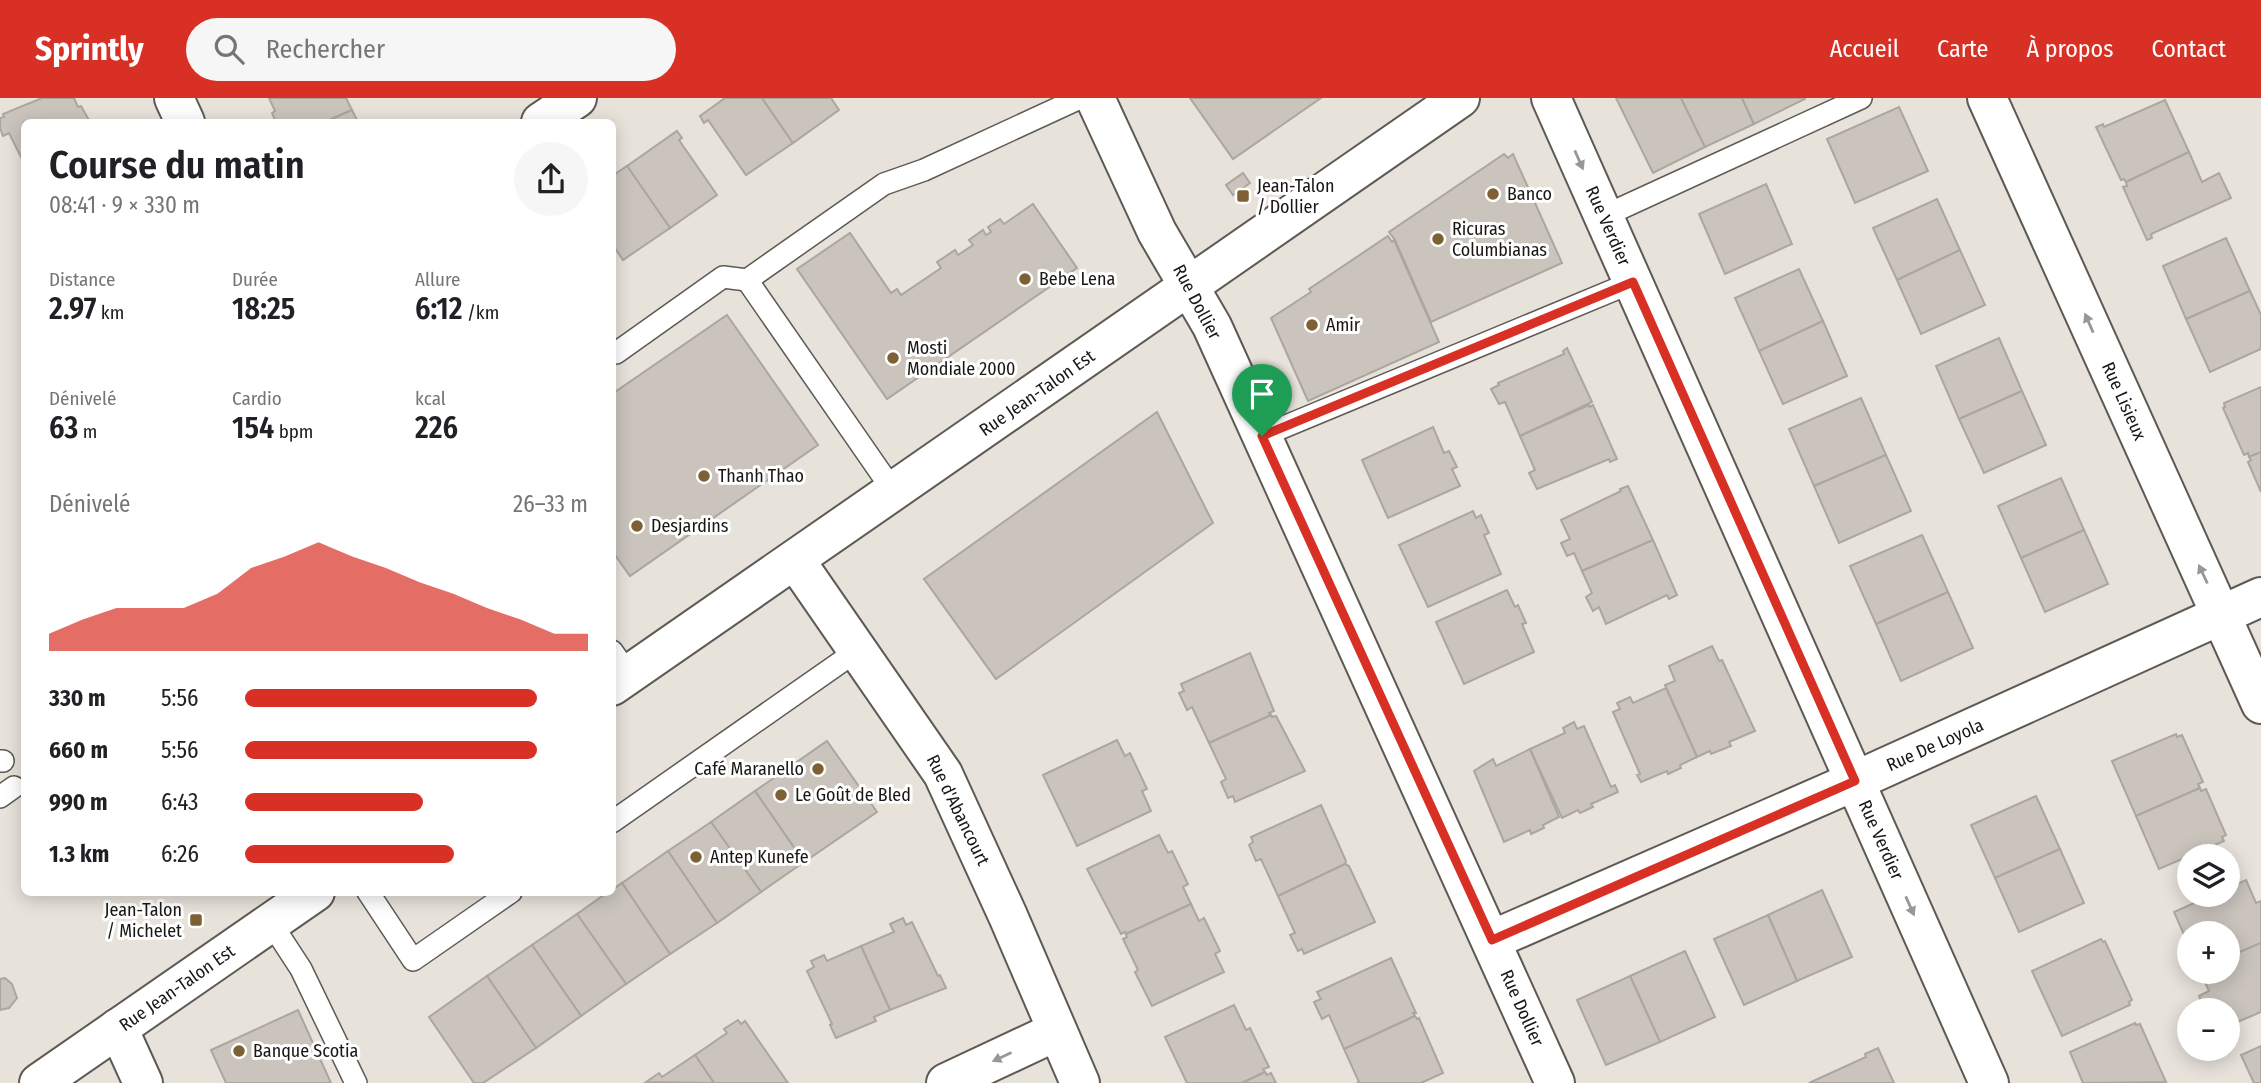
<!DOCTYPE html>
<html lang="fr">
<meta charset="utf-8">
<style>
:root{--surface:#fff;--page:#f6f6f6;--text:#202124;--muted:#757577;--accent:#d93025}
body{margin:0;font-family:"Fira Sans Condensed",sans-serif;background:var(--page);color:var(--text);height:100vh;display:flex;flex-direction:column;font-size:26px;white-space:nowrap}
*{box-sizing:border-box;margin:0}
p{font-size:23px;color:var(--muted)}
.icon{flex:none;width:38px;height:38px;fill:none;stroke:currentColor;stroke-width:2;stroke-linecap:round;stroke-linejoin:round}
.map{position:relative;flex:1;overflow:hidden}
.details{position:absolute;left:21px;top:21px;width:595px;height:777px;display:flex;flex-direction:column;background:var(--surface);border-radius:10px;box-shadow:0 4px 18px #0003}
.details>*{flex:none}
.controls{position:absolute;left:2177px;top:746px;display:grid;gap:14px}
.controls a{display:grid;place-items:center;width:63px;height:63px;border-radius:50%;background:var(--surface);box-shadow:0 4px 18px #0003;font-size:35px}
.pin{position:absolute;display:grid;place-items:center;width:60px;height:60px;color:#fff;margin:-72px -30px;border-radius:50% 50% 50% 0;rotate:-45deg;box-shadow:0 0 7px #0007}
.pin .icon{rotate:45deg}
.round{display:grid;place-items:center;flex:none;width:74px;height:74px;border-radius:37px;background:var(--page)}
.overview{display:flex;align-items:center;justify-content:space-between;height:119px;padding:0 28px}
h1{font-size:38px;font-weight:600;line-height:52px}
.figures{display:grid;grid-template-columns:repeat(3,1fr);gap:10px;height:119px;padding:7px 28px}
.figures div{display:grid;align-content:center}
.figures b{font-size:30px;font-weight:600}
.figures small{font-size:19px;font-weight:400}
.figures p{font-size:19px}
.chart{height:196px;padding:14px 28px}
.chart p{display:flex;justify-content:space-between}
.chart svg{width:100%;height:126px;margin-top:7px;fill:var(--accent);opacity:.7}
ul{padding:0 28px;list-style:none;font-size:23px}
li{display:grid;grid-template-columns:112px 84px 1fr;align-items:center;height:52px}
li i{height:18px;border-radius:9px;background:var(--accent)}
header{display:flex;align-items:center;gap:42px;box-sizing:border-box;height:98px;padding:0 35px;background:var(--accent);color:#fff}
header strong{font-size:33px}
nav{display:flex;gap:38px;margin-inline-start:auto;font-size:24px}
.search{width:490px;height:63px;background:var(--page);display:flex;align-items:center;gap:18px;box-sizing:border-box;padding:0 24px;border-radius:38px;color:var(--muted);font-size:26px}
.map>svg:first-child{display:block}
.building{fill:#cac4bd;stroke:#aba69f;stroke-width:2}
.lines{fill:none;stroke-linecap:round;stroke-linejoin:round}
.service-casing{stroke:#5e5953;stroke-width:24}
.minor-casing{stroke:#5e5953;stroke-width:42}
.secondary-casing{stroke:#5e5953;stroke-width:42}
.service{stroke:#fff;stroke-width:21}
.minor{stroke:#fff;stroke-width:38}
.secondary{stroke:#fff;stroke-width:38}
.oneway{fill:#979795}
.route-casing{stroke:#fff;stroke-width:14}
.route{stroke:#d93025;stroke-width:9}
.poi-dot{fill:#7d6033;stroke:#fff;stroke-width:2.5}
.labels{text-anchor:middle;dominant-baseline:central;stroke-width:6;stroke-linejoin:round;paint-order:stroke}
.poi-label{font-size:18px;fill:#181714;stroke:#fff;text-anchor:start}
.street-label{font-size:18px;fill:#181714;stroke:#fff}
</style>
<header>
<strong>Sprintly</strong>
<div class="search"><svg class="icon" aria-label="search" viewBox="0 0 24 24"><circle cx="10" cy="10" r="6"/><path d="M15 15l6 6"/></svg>Rechercher</div>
<nav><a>Accueil</a><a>Carte</a><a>À propos</a><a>Contact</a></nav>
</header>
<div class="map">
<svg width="2261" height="985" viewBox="0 0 2261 985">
<rect width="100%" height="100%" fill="#e7e2da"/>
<!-- building -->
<g class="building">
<path d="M42,0H74L78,9L81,8L90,24H24V65L9,35L3,38L0,30V20L4,19L3,16Z"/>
<path d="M269,0H346L352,12L325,24H276L272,15L275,13Z"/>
<path d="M725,0H762L793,45L746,77L708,22L704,25L700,18Z"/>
<path d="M762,0H831L839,12L793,45Z"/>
<path d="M1190,0H1321L1233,61Z"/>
<path d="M1616,0H1681L1705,49L1653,75Z"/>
<path d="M1681,0H1742L1754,26L1705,49Z"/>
<path d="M1742,0H1805V1L1754,26Z"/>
<path d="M2165,2L2189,54L2126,84L2124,81L2121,82L2096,29L2103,26L2104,29Z"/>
<path d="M1899,9L1928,73L1855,105L1827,41Z"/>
<path d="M352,12L358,24H325Z"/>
<path d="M677,33L682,40L679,42L717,97L670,130L627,68Z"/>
<path d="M2189,54L2202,84L2219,75L2231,100L2151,136L2152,140L2147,142L2123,89L2127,88L2126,84Z"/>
<path d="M1504,56L1508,60L1513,56L1562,165L1431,224L1395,142L1389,134Z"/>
<path d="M627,68L670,130L623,162L612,146V78Z"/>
<path d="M1243,75L1250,85L1233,97L1226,87Z"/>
<path d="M1766,86L1792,146L1725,176L1699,116Z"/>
<path d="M1937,101L1960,152L1897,182L1873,130Z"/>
<path d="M1033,106L1077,170L887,301L797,171L850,135L891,195L897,191L901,197L941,170L937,164L955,152L958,157L973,147L969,142L983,132L986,137L991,134L988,129L1000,121L1004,126Z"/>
<path d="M1388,138L1392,144L1394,142L1439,244L1308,303L1271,220L1311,194L1309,191Z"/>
<path d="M2226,140L2250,193L2186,221L2163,168Z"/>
<path d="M1960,152L1985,207L1921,236L1897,182Z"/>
<path d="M1799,171L1823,223L1759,253L1735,200Z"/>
<path d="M2250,193L2261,217V251L2210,274L2186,221Z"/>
<path d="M727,217L818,347L630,478L612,453V296Z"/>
<path d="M1823,223L1847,278L1783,306L1759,253Z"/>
<path d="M1999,240L2022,293L1959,321L1936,268Z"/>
<path d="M1567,250L1592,304L1520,338L1505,304L1499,306L1491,291L1499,287L1498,285L1564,256L1563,253Z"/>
<path d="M2261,289V354L2249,359L2248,355L2244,357L2223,310L2225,309L2224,305Z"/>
<path d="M2022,293L2046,347L1984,375L1959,321Z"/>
<path d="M1861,300L1886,357L1814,388L1789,331Z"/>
<path d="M1589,307L1590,309L1593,307L1617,361L1610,364L1609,361L1537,391L1529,375L1535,372L1520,338Z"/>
<path d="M1157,314L1213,425L996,581L924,481Z"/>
<path d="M1433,329L1444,355L1449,353L1457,369L1452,371L1460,388L1388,420L1362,362Z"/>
<path d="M2261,354V394L2248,364L2251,362L2249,359Z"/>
<path d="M1886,357L1911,413L1839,445L1814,388Z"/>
<path d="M2061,380L2084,432L2021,460L1998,408Z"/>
<path d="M1628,388L1653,442L1582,473L1574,455L1567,458L1561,445L1570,441L1561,422L1621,393L1620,391Z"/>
<path d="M1473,413L1476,420L1481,417L1489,435L1484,437L1501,476L1428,509L1399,447Z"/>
<path d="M2084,432L2108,486L2045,514L2021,460Z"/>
<path d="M1922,437L1948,494L1876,526L1850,468Z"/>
<path d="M1653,442L1677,497L1669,501L1667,497L1606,526L1599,509L1593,513L1586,499L1592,495L1582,473Z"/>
<path d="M1507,492L1515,509L1518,507L1526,525L1522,526L1534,554L1464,586L1436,524Z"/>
<path d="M1948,494L1973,550L1901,583L1876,526Z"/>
<path d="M1712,548L1719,563L1722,562L1755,633L1729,644L1731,648L1711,656L1710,653L1697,659L1665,587L1675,583L1669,568Z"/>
<path d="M1250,555L1274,613L1269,615L1271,617L1209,645L1192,609L1187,612L1179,595L1184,593L1181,586Z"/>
<path d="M1666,590L1697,659L1680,667L1681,670L1668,676L1667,673L1641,684L1637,677L1640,676L1613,614L1620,611L1617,605L1630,599L1633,605Z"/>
<path d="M1271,617L1272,619L1276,618L1305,673L1235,704L1233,698L1228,700L1221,684L1226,681L1209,645Z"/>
<path d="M1574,624L1577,631L1584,628L1611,689L1615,687L1618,694L1591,706L1593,709L1580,715L1578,712L1562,720L1530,651L1565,635L1563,630Z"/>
<path d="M2176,636L2177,639L2182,637L2203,684L2198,686L2200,690L2136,718L2112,663Z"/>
<path d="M1117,642L1125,658L1130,655L1147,691L1142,693L1151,713L1077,748L1043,677Z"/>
<path d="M827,643L877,714L804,764L755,693Z"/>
<path d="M1530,651L1559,719L1543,727L1544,730L1531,736L1530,732L1504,744L1474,673L1493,661L1496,668Z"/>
<path d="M2200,690L2201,693L2206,691L2226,737L2222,739L2224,743L2159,771L2136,718Z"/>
<path d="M755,693L804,764L761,794L711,724Z"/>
<path d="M2036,698L2060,751L1995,780L1971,727Z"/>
<path d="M1321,707L1346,763L1345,766L1278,798L1261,761L1256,763L1249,747L1253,744L1251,739Z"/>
<path d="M711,724L761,794L717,825L668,753Z"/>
<path d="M1159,737L1168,755L1172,753L1188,786L1183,789L1191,806L1126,836L1125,834L1121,836L1087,771Z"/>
<path d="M2060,751L2084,805L2019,834L1995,780Z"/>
<path d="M668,753L717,825L670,856L622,785Z"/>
<path d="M1345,766L1349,768L1375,824L1304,856L1302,851L1298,853L1290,837L1295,835L1278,798Z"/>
<path d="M2246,782L2256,805L2261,803V845L2228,859V835H2189V848L2174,814L2214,796H2228V790Z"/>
<path d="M622,785L670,856L626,886L577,816L608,794H612V792Z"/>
<path d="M1822,792L1852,859L1797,883L1768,817Z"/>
<path d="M1191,806L1199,823L1204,820L1220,853L1215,856L1224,874L1152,908L1135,874L1138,872L1123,841L1127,839L1126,836Z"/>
<path d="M577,816L626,886L581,918L532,847Z"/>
<path d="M1768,817L1797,883L1744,907L1714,841Z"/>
<path d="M903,820L906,827L912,824L938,878L940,877L946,890L890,912L861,848L894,834L890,826Z"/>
<path d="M2101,841L2103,844L2105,843L2132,902L2129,904L2130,907L2062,938L2032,873Z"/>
<path d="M2261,845V914L2228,928V912H2205L2199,898L2209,893L2200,873H2228V859Z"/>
<path d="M532,847L581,918L536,950L487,878Z"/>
<path d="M861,848L890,912L874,919L876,923L836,940L830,927L832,926L807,873L814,869L811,863L824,857L827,863Z"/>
<path d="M1685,853L1715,919L1660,944L1630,878Z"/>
<path d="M1391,860L1416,915H1413L1415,918L1344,951L1329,917L1322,921L1314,904L1321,901L1317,894Z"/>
<path d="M487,878L536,950L483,985H474L429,919Z"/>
<path d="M1630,878L1660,944L1606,967L1577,902Z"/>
<path d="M5,880L12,886L17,900L9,910L0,912V881Z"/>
<path d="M1234,907L1246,932L1250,930L1269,969L1263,971L1265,974L1242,985H1187L1165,939Z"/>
<path d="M298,912L331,985H226L211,952Z"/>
<path d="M1415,918L1417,921L1419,920L1443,975L1421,985H1357L1359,984L1344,951Z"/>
<path d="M738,922L741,926L745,923L788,985H714L695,957L727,935L724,931Z"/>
<path d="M2135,925L2136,927L2140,926L2166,984L2083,985L2070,954Z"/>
<path d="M2261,948V985H2254L2241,957Z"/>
<path d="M1878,950L1894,985H1809L1866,959L1865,956Z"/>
<path d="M695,957L714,985L646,984L659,975L662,979Z"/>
<path d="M1265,974L1267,977L1271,975L1276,985H1242Z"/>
</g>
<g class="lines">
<defs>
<g id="service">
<path d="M1604,118L1861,0"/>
<path d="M616,255L723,179L747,182"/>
<path d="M1262,338L1633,184"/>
<path d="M894,394L747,182L884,86L924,72L1080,0"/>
<path d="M612,553L629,577"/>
<path d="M0,663H3"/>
<path d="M0,699L14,689"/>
<path d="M612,724L858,552"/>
<path d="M368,794L413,862L511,794"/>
<path d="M271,825L301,871L356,985"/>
</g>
<g id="minor">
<path d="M174,0L185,24"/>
<path d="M1095,0L1157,134L1212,228L1555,985"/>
<path d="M1551,0L1989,985"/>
<path d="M1987,0L2261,606"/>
<path d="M541,24L577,0"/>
<path d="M795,462L943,676L1008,818L1080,985"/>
<path d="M1492,842L1855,683L2261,499"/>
<path d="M118,930L143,985"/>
<path d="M946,985L1057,933"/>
</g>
<g id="secondary">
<path d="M612,588L1460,0"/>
<path d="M39,985L315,794"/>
</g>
</defs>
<!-- service casing -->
<use href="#service" class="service-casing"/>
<!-- minor casing -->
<use href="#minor" class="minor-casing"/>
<!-- secondary casing -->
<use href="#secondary" class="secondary-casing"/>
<!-- service -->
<use href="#service" class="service"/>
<!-- minor -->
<use href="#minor" class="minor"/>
<!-- secondary -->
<use href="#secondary" class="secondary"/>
</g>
<!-- one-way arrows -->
<defs><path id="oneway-solid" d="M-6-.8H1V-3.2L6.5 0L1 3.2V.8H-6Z" transform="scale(1.75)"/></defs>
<g class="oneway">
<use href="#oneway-solid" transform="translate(1579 62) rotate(66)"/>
<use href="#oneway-solid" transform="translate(2089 225) rotate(-114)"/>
<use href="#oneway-solid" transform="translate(2203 476) rotate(-115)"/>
<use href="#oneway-solid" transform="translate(1910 808) rotate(66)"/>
<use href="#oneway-solid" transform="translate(1002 959) rotate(155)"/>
</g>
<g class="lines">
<defs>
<path id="route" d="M1633,184L1855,683L1492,842L1262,338Z"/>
</defs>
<!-- route casing -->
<use href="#route" class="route-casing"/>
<!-- route -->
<use href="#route" class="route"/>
</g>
<!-- markers -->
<g class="poi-dot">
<circle cx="1493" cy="96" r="7"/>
<rect x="1236" y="91" width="14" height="14" rx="3.5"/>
<circle cx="1438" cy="141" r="7"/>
<circle cx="1025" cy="181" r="7"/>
<circle cx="1312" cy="227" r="7"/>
<circle cx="893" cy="260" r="7"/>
<circle cx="704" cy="378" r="7"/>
<circle cx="637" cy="428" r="7"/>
<circle cx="818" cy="671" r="7"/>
<circle cx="781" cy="697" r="7"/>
<circle cx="696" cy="759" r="7"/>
<rect x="189" y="815" width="14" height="14" rx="3.5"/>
<circle cx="239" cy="953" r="7"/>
</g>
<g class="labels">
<!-- poi labels -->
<g class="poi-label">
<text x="1257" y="88">Jean-Talon<tspan x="1257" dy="21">/ Dollier</tspan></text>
<text x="1507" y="96">Banco</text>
<text x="1452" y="131">Ricuras<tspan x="1452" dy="21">Columbianas</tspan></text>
<text x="1039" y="181">Bebe Lena</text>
<text x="1326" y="227">Amir</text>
<text x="907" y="250">Mosti<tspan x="907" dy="21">Mondiale 2000</tspan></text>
<text x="718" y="378">Thanh Thao</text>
<text x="651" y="428">Desjardins</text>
<text x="804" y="671" text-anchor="end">Café Maranello</text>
<text x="795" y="697">Le Goût de Bled</text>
<text x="710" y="759">Antep Kunefe</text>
<text x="182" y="812" text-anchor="end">Jean-Talon<tspan x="182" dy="21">/ Michelet</tspan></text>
<text x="253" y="953">Banque Scotia</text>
</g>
<!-- street labels -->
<g class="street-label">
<text transform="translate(1608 128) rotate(66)">Rue Verdier</text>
<text transform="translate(1197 204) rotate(62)">Rue Dollier</text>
<text transform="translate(1037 295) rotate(-35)">Rue Jean-Talon Est</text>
<text transform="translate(2124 303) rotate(66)">Rue Lisieux</text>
<text transform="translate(1935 647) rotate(-24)">Rue De Loyola</text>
<text transform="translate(958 712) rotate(64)">Rue d'Abancourt</text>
<text transform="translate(1881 742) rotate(66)">Rue Verdier</text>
<text transform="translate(177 890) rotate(-35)">Rue Jean-Talon Est</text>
<text transform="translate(1522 910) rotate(66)">Rue Dollier</text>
</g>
</g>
</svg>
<div class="controls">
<a><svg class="icon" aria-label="layers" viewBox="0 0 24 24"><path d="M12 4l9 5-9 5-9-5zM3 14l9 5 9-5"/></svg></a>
<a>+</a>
<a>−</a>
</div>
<div class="pin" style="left:1262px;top:338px;background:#1e9e55"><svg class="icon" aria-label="arrive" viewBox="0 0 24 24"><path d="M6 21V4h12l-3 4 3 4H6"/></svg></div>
<section class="details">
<div class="overview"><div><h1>Course du matin</h1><p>08:41 · 9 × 330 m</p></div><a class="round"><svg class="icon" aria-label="share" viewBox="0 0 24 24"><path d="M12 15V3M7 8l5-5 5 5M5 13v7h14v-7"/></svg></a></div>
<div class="figures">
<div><p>Distance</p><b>2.97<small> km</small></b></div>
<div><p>Durée</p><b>18:25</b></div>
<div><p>Allure</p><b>6:12<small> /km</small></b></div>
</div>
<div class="figures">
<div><p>Dénivelé</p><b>63<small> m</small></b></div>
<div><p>Cardio</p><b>154<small> bpm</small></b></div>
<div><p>kcal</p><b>226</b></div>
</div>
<div class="chart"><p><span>Dénivelé</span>26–33 m</p>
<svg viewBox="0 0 160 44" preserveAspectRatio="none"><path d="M0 44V38L10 33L20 29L30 29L40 29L50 24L60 15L70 11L80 6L90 11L100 15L110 20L120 24L130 29L140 33L150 38L160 38V44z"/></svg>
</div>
<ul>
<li><b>330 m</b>5:56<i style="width:85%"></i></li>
<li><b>660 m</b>5:56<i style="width:85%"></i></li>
<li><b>990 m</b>6:43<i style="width:52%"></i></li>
<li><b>1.3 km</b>6:26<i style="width:61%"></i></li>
</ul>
</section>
</div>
